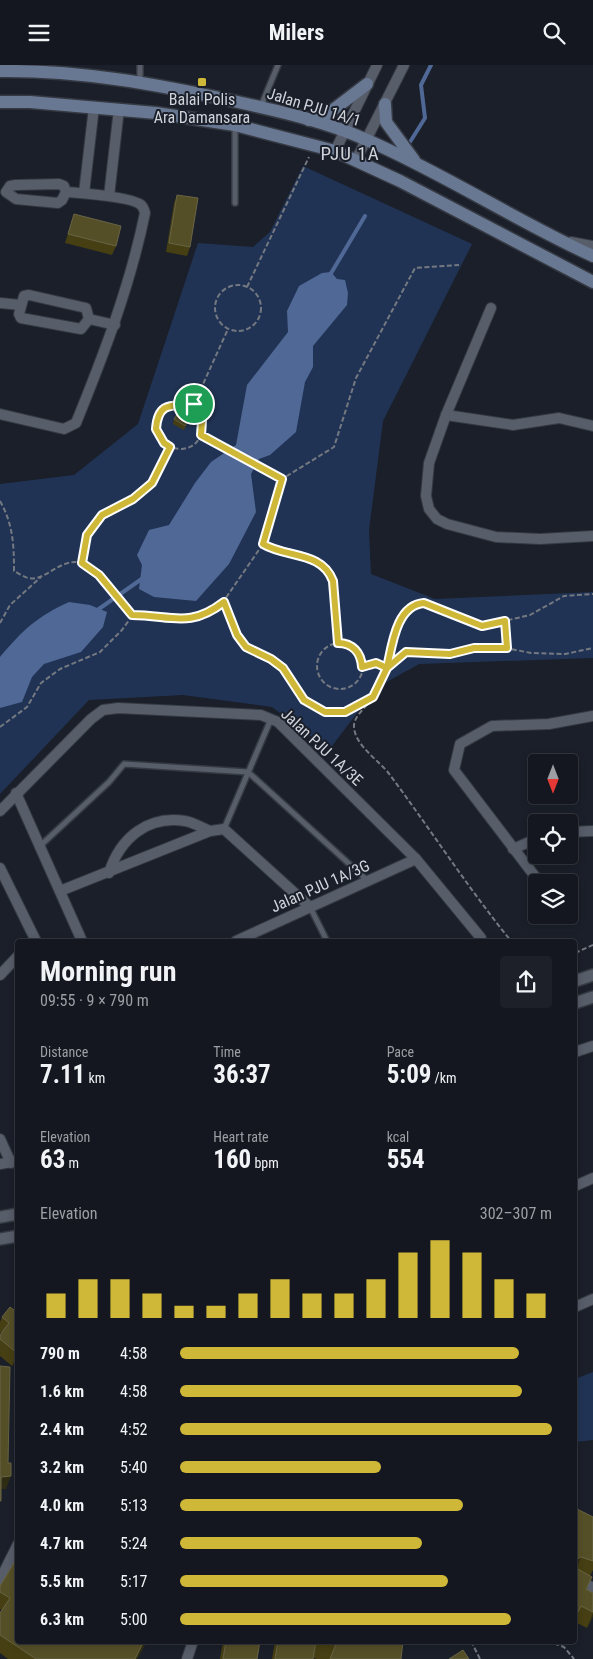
<!DOCTYPE html>
<meta charset="utf-8">
<style>
:root{--surface:#14171f;--page:#1d2028;--text:#f1f3f6;--muted:#9d9fa4;--line:#33363d;--accent:#cfb837}
body{margin:0;font-family:"Roboto Condensed",sans-serif;background:var(--page);color:var(--text);height:100vh;display:flex;flex-direction:column;font-size:19px;white-space:nowrap}
*{box-sizing:border-box;margin:0}
p{font-size:16px;color:var(--muted)}
.icon{flex:none;width:28px;height:28px;fill:none;stroke:currentColor;stroke-width:2;stroke-linecap:round;stroke-linejoin:round}
.map{position:relative;flex:1;overflow:hidden}
.side{position:absolute;left:15px;top:874px;width:562px;height:705px;display:flex;flex-direction:column;background:var(--surface);border-radius:5px;box-shadow:0 2px 8px #0003,0 0 0 1px var(--line)}
.side>*{flex:none}
.needle{width:32px;rotate:180deg}
.controls{position:absolute;left:528px;top:689px;display:grid;gap:10px}
.controls a{display:grid;place-items:center;width:50px;height:50px;border-radius:5px;background:var(--surface);box-shadow:0 2px 8px #0003,0 0 0 1px var(--line);font-size:25px}
.pin{position:absolute;display:grid;place-items:center;width:42px;height:42px;color:#fff;margin:-21px;border:2px solid #fff;border-radius:50%;box-shadow:0 1px 5px #0007}
.round{display:grid;place-items:center;flex:none;width:52px;height:52px;border-radius:5px;background:var(--page)}
.headline{display:flex;align-items:center;justify-content:space-between;height:85px;padding:0 25px}
h1{font-size:28px;font-weight:700;line-height:38px}
.stats{display:grid;grid-template-columns:repeat(3,1fr);gap:8px;height:85px;padding:5px 25px}
.stats div{display:grid;align-content:center}
.stats b{font-size:25px;font-weight:700}
.stats small{font-size:14px;font-weight:400}
.stats p{font-size:14px}
.chart{height:140px;padding:10px 25px}
.chart p{display:flex;justify-content:space-between}
.chart svg{width:100%;height:90px;margin-top:5px;stroke:var(--accent);stroke-width:6}
ul{padding:0 25px;list-style:none;font-size:16px}
li{display:grid;grid-template-columns:80px 60px 1fr;align-items:center;height:38px}
li i{height:12px;border-radius:6px;background:var(--accent)}
header{display:flex;justify-content:space-between;align-items:center;height:65px;padding:0 25px;background:var(--surface);font-size:22px;font-weight:700}
.map>svg:first-child{display:block}
.green{fill:#213354}
.water{fill:#4f6895}
.lines{fill:none;stroke-linecap:round;stroke-linejoin:round}
.stream{stroke:#4f6895;stroke-width:4}
.service-casing{stroke:#353942;stroke-width:8}
.minor-casing{stroke:#353942;stroke-width:12}
.tertiary-casing{stroke:#353942;stroke-width:14}
.secondary-casing{stroke:#353942;stroke-width:15}
.path{stroke:#747981;stroke-width:2;stroke-dasharray:5 2.5;stroke-linecap:butt}
.service{stroke:#575d69;stroke-width:5}
.minor{stroke:#575d69;stroke-width:10}
.tertiary{stroke:#575d69;stroke-width:11}
.secondary{stroke:#687792;stroke-width:12}
.wall{fill:#463f13}
.shaded-wall{fill:#2e2c13}
.building{fill:#554f28;stroke:#686444}
.route-casing{stroke:#fff;stroke-width:10}
.route{stroke:#cfb837;stroke-width:6}
.poi-dot{fill:#cfb837;stroke:#1a1f29;stroke-width:2}
.labels{text-anchor:middle;dominant-baseline:central;stroke-width:4;stroke-linejoin:round;paint-order:stroke}
.poi-label{font-size:16px;fill:#cfd3da;stroke:#1a1f29}
.street-label{font-size:16px;fill:#cfd3da;stroke:#1a1f29}
.quarter-label{font-size:19px;letter-spacing:1px;fill:#cfd3da;stroke:#1a1f29}
</style>
<header><svg class="icon" aria-label="menu" viewBox="0 0 24 24"><path d="M4 6h16M4 12h16M4 18h16"/></svg>Milers<svg class="icon" aria-label="search" viewBox="0 0 24 24"><circle cx="10" cy="10" r="6"/><path d="M15 15l6 6"/></svg></header>
<div class="map">
<svg width="593" height="1594" viewBox="0 0 593 1594">
<rect width="100%" height="100%" fill="#1a1f29"/>
<!-- green -->
<g class="green">
<path d="M303,101L472,179L383,356L369,465L371,509L435,534L593,527V593L419,599L376,623L329,685L272,642L183,630L89,635L0,729V419L74,410L138,359L198,178L253,182L270,167Z"/>
<path d="M593,1307V1375L575,1377V1314Z"/>
</g>
<!-- water -->
<g class="water">
<path d="M331,207L337,214L345,215L348,228L347,240L313,281V302L305,317L296,367L270,390L259,394L251,409L256,447L229,499L196,536L154,532L139,524L142,500L137,490L149,465L169,460L195,418L211,397L236,380L247,320L288,267L287,246L299,221L322,208Z"/>
<path d="M69,537L90,540L107,547L103,562L81,587L44,599L32,612L22,637L0,643V592C23,565 36,552 69,537Z"/>
</g>
<g class="lines">
<!-- stream -->
<g class="stream">
<path d="M410,77L425,53L421,20L431,0"/>
<path d="M330,210L365,151"/>
<path d="M96,546L143,513"/>
</g>
<defs>
<g id="service">
<path d="M140,18V0"/>
<path d="M261,41L278,0"/>
<path d="M235,138V61"/>
<path d="M224,764L271,654"/>
<path d="M40,781L109,717L124,699L248,707L368,816"/>
<path d="M310,842L327,876"/>
</g>
<g id="minor">
<path d="M335,86L377,0"/>
<path d="M356,95L404,0"/>
<path d="M84,128L94,42"/>
<path d="M109,131L119,44"/>
<path d="M571,177L593,181"/>
<path d="M29,230L86,243L89,254L81,264L21,253L19,249L24,231Z"/>
<path d="M0,238L21,240"/>
<path d="M491,243L446,350L429,398L426,431L429,444L437,454L447,459L496,472L540,474L593,471"/>
<path d="M89,254L115,260"/>
<path d="M0,349L64,364L76,358C104,289 130,221 145,148C145,147 143,142 142,141C135,132 79,128 66,127L64,121L59,119L16,120L10,121L6,127L16,134L58,138L62,135L66,127"/>
<path d="M446,350L513,360L559,353L593,361"/>
<path d="M16,728L82,876"/>
<path d="M0,746L91,654L103,645L118,643L261,650L278,657L416,794L481,873V876"/>
<path d="M569,767L593,766"/>
<path d="M513,784L536,774"/>
<path d="M0,803L36,876"/>
<path d="M109,808C120,773 148,750 185,756C193,757 202,763 210,766"/>
<path d="M540,818L454,705L460,679L492,661L549,659L593,651"/>
<path d="M60,826L210,766L224,764L310,842"/>
<path d="M236,876L416,794"/>
<path d="M0,910L18,891"/>
<path d="M575,987L593,981"/>
<path d="M0,1074L11,1098"/>
<path d="M0,1099L17,1096"/>
<path d="M575,1121L593,1113"/>
<path d="M575,1242L593,1234"/>
<path d="M0,1515L18,1479"/>
<path d="M575,1515L592,1522"/>
<path d="M187,1594L193,1576"/>
</g>
<g id="tertiary">
<path d="M575,916L593,910"/>
<path d="M575,938L593,932"/>
<path d="M0,1152L18,1149"/>
<path d="M0,1174L18,1171"/>
</g>
<g id="secondary">
<path d="M0,6C78,5 156,19 233,36C278,46 325,56 367,75C445,109 516,156 593,191"/>
<path d="M0,37H30L156,48L235,60L335,86L400,116L593,217"/>
<path d="M385,39L386,57L414,95"/>
<path d="M309,55L329,48L367,19"/>
</g>
</defs>
<!-- service casing -->
<use href="#service" class="service-casing"/>
<!-- minor casing -->
<use href="#minor" class="minor-casing"/>
<!-- tertiary casing -->
<use href="#tertiary" class="tertiary-casing"/>
<!-- secondary casing -->
<use href="#secondary" class="secondary-casing"/>
<!-- path -->
<g class="path">
<circle cx="238" cy="243" r="23"/>
<path d="M247,222L309,92"/>
<path d="M180,338L194,339C195,348 203,354 202,364C199,394 155,389 157,356L166,343Z"/>
<path d="M194,339L228,264"/>
<path d="M201,370L282,414"/>
<path d="M0,436C13,459 14,480 14,506C18,508 24,512 28,513C46,517 60,492 82,498C100,503 121,535 132,551C170,550 189,564 223,538"/>
<path d="M263,479L223,537L237,570L245,582L271,594L283,603L304,635L325,647H345L373,632L387,603L406,587L450,589L473,583L501,582L531,588L565,589L593,583"/>
<path d="M82,497L87,470L102,450L133,434L152,418L170,382"/>
<path d="M505,556L507,583"/>
<path d="M0,558L10,540L41,512"/>
<path d="M338,578L333,516C322,486 286,493 263,479L282,414L334,382L356,313L415,203L459,200"/>
<circle cx="340" cy="601" r="23"/>
<path d="M363,603L376,598L387,603C391,581 396,540 424,538L483,561L530,550L564,531L593,529"/>
<path d="M372,634C366,642 353,652 354,662C355,681 380,696 390,710C431,765 468,823 511,876"/>
<path d="M0,662L27,642L41,618L60,604L100,587L122,565L132,551"/>
<path d="M575,888L593,880"/>
<path d="M471,1576L480,1594"/>
<path d="M547,1576L564,1582L574,1594"/>
</g>
<!-- service -->
<use href="#service" class="service"/>
<!-- minor -->
<use href="#minor" class="minor"/>
<!-- tertiary -->
<use href="#tertiary" class="tertiary"/>
<!-- secondary -->
<use href="#secondary" class="secondary"/>
</g>
<!-- wall -->
<g class="wall">
<path d="M177,130L190,182L187,191L166,187L174,138Z"/>
<path d="M74,149L116,181L112,190L65,178Z"/>
<path d="M190,352L184,365L173,359L174,354Z"/>
<path d="M18,1248V1294L12,1301L0,1291V1270L1,1268L0,1267V1257L2,1252Z"/>
<path d="M575,1443L593,1452V1505L590,1511L587,1525L593,1528V1551L587,1563L575,1557Z"/>
<path d="M11,1503L18,1576L100,1579L102,1576H147L137,1594H8L0,1588V1548L2,1545L0,1544V1521Z"/>
<path d="M223,1576H260L257,1594H220Z"/>
<path d="M275,1576H403L401,1594H317L313,1593V1594H272Z"/>
</g>
<!-- shaded-wall -->
<g class="shaded-wall">
<path d="M18,1287V1294L12,1301Z"/>
<path d="M11,1411L6,1424H0L1,1412Z"/>
<path d="M581,1492L575,1507V1495Z"/>
<path d="M581,1541L575,1557V1554Z"/>
<path d="M593,1548V1551L587,1563Z"/>
<path d="M144,1576H147L137,1594H135Z"/>
</g>
<!-- building -->
<g class="building">
<path d="M177,130L198,133L190,182L169,178Z"/>
<path d="M74,149L121,161L116,181L68,169Z"/>
<path d="M179,346L190,352L185,361L174,354Z"/>
<path d="M10,1242L18,1248L17,1288L0,1274V1270L9,1258L2,1252Z"/>
<path d="M0,1301L10,1302L8,1398H11V1411L1,1412V1436H0Z"/>
<path d="M575,1443L593,1452V1496L581,1492L575,1495Z"/>
<path d="M18,1490V1576H95L100,1579L102,1576H144L135,1594H36L0,1570V1548L10,1533L0,1527V1521L11,1503Z"/>
<path d="M575,1496L576,1503L592,1512L586,1524L593,1528V1547L581,1541L576,1551L575,1550Z"/>
<path d="M226,1576H260L257,1594H223Z"/>
<path d="M278,1576H316L313,1594H275Z"/>
<path d="M319,1576H403L401,1594H330L336,1579Z"/>
<path d="M463,1585L469,1594H449Z"/>
</g>
<g class="lines">
<defs>
<path id="route" d="M194,339C175,342 158,334 156,364L164,378L170,382L152,418L133,434L102,450L87,470L82,498L99,510L132,550C171,550 189,564 224,537L237,570L246,582L271,594L283,603L304,635L325,647H345L373,632L387,603L406,587L450,589L474,583H507L505,556L482,561L424,538C396,540 392,581 387,603L376,598L362,602C361,588 353,578 338,578L333,516C322,486 286,493 263,479L282,414L201,370L202,356L194,339"/>
</defs>
<!-- route casing -->
<use href="#route" class="route-casing"/>
<!-- route -->
<use href="#route" class="route"/>
</g>
<!-- markers -->
<rect class="poi-dot" x="197" y="12" width="10" height="10" rx="2.5"/>
<g class="labels">
<!-- poi labels -->
<g class="poi-label">
<text x="202" y="34">Balai Polis<tspan x="202" dy="18">Ara Damansara</tspan></text>
</g>
<!-- street labels -->
<g class="street-label">
<text transform="translate(314 42) rotate(17)">Jalan PJU 1A/1</text>
<text transform="translate(322 682) rotate(43)">Jalan PJU 1A/3E</text>
<text transform="translate(320 821) rotate(-24)">Jalan PJU 1A/3G</text>
</g>
<!-- quarter labels -->
<g class="quarter-label">
<text x="350" y="88">PJU 1A</text>
</g>
</g>
</svg>
<div class="controls">
<a><svg class="needle" viewBox="-14 -14 28 28"><path d="M0-13l5 13h-10z" fill="#e53935"/><path d="M0 13l5-13h-10z" fill="#9d9fa4"/></svg></a>
<a><svg class="icon" aria-label="locate" viewBox="0 0 24 24"><circle cx="12" cy="12" r="6"/><path d="M12 2v4M12 18v4M2 12h4M18 12h4"/></svg></a>
<a><svg class="icon" aria-label="layers" viewBox="0 0 24 24"><path d="M12 4l9 5-9 5-9-5zM3 14l9 5 9-5"/></svg></a>
</div>
<div class="pin" style="left:194px;top:339px;background:#1e9e55"><svg class="icon" aria-label="arrive" viewBox="0 0 24 24"><path d="M6 21V4h12l-3 4 3 4H6"/></svg></div>
<section class="side">
<div class="headline"><div><h1>Morning run</h1><p>09:55 · 9 × 790 m</p></div><a class="round"><svg class="icon" aria-label="share" viewBox="0 0 24 24"><path d="M12 15V3M7 8l5-5 5 5M5 13v7h14v-7"/></svg></a></div>
<div class="stats">
<div><p>Distance</p><b>7.11<small> km</small></b></div>
<div><p>Time</p><b>36:37</b></div>
<div><p>Pace</p><b>5:09<small> /km</small></b></div>
</div>
<div class="stats">
<div><p>Elevation</p><b>63<small> m</small></b></div>
<div><p>Heart rate</p><b>160<small> bpm</small></b></div>
<div><p>kcal</p><b>554</b></div>
</div>
<div class="chart"><p><span>Elevation</span>302–307 m</p>
<svg viewBox="0 0 160 44" preserveAspectRatio="none"><path d="M5 44V32M15 44V25M25 44V25M35 44V32M45 44V38M55 44V38M65 44V32M75 44V25M85 44V32M95 44V32M105 44V25M115 44V12M125 44V6M135 44V12M145 44V25M155 44V32"/></svg>
</div>
<ul>
<li><b>790 m</b>4:58<i style="width:91%"></i></li>
<li><b>1.6 km</b>4:58<i style="width:92%"></i></li>
<li><b>2.4 km</b>4:52<i style="width:100%"></i></li>
<li><b>3.2 km</b>5:40<i style="width:54%"></i></li>
<li><b>4.0 km</b>5:13<i style="width:76%"></i></li>
<li><b>4.7 km</b>5:24<i style="width:65%"></i></li>
<li><b>5.5 km</b>5:17<i style="width:72%"></i></li>
<li><b>6.3 km</b>5:00<i style="width:89%"></i></li>
</ul>
</section>
</div>
